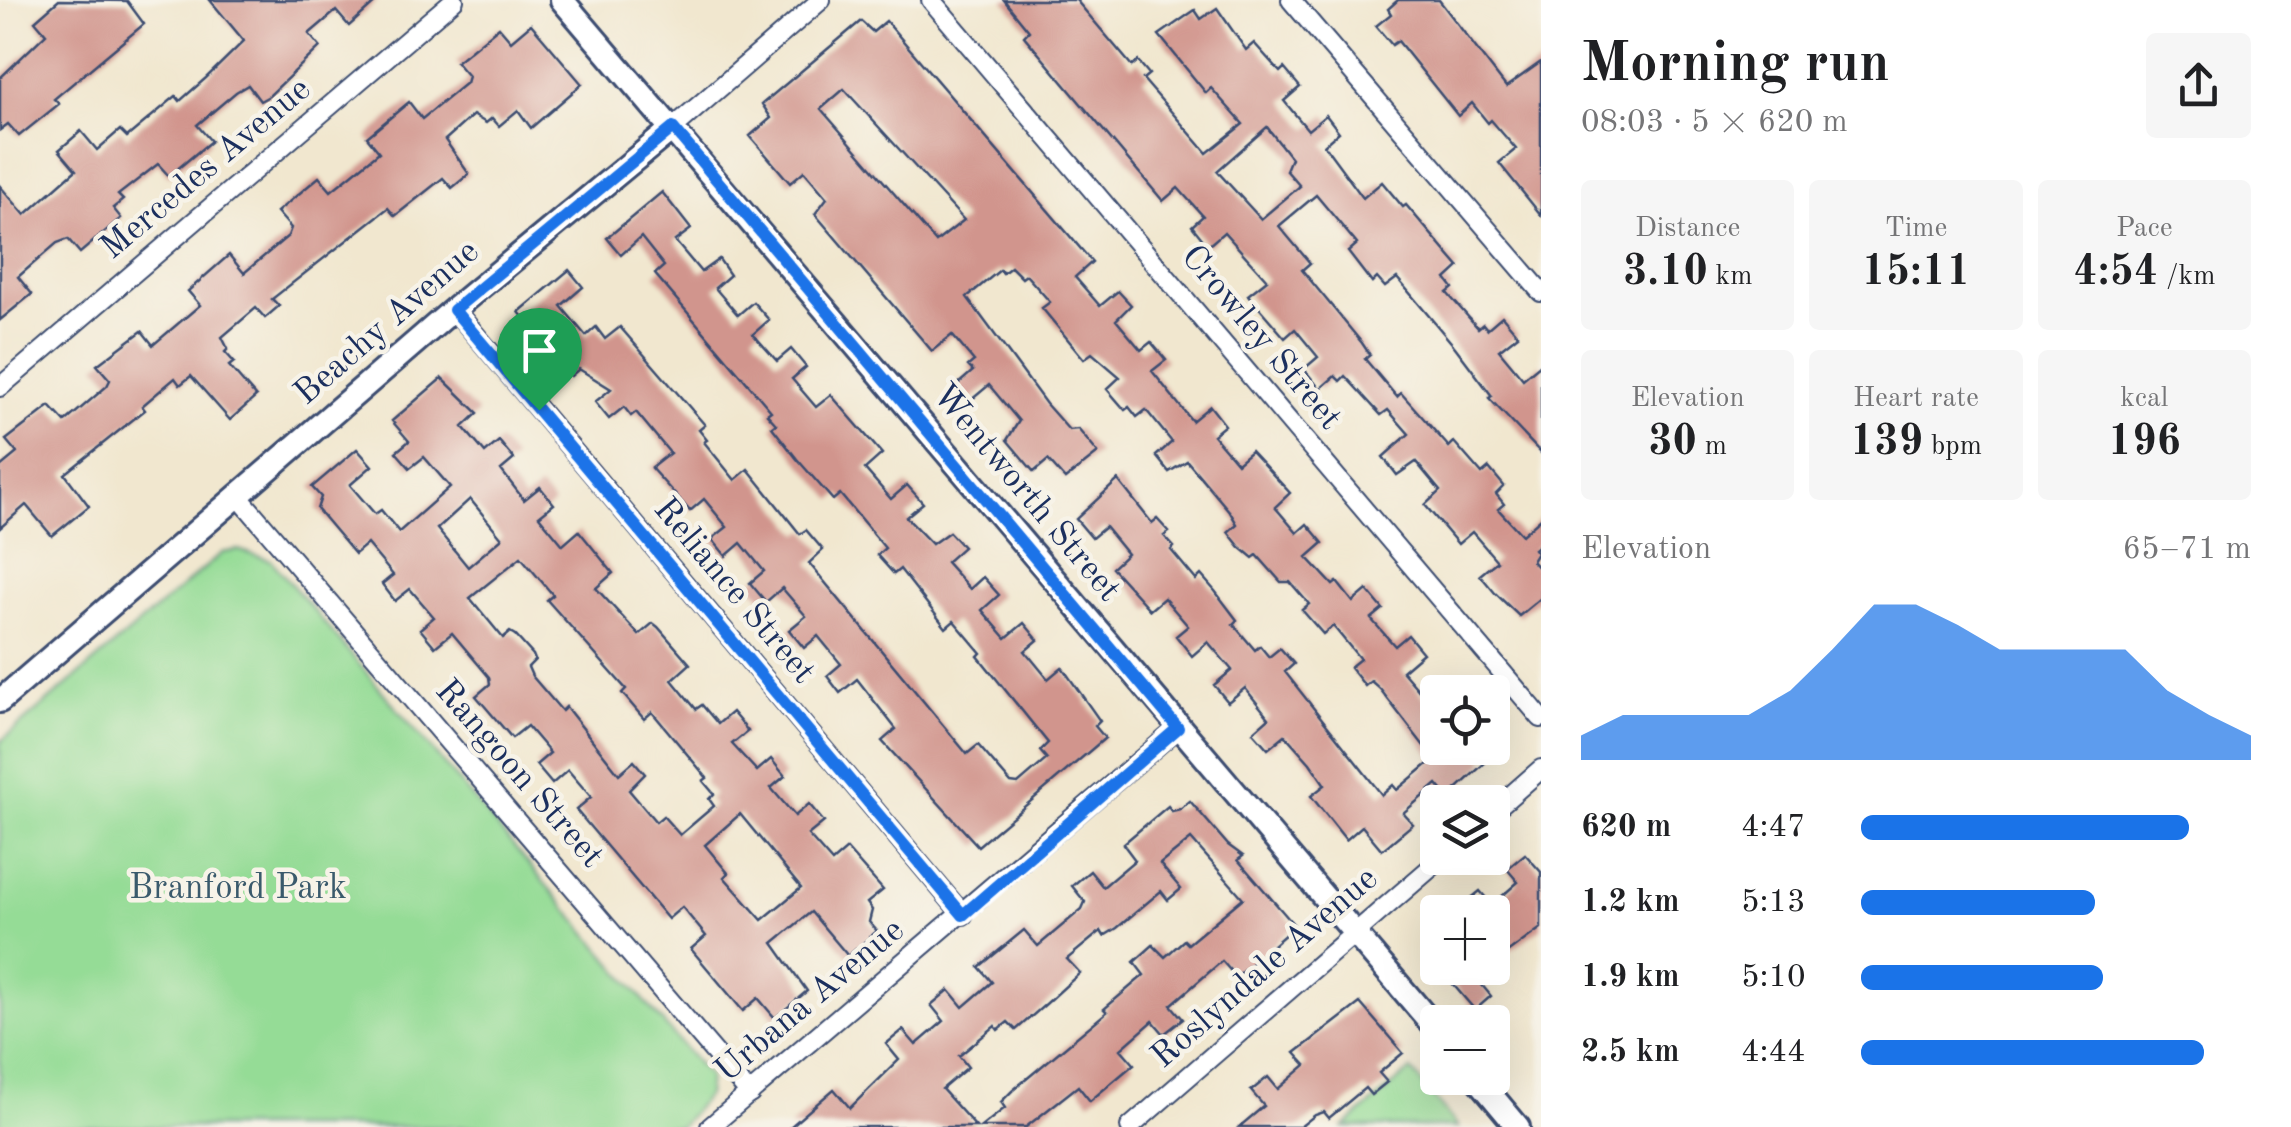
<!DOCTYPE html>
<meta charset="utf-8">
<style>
:root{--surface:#fff;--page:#f6f6f6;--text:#202124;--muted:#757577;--accent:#1a73e8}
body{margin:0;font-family:"Old Standard TT",serif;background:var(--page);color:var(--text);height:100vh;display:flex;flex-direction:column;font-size:38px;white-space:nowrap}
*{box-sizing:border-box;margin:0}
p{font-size:32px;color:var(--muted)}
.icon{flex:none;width:55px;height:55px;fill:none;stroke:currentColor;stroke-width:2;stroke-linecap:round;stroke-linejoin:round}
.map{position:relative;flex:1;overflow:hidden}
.side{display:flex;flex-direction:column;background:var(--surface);width:750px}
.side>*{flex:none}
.controls{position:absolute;left:1420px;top:675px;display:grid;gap:20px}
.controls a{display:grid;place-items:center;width:90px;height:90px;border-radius:10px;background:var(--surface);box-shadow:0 10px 40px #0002;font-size:50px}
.pin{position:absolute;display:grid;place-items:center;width:85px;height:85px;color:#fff;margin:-102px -42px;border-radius:50% 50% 50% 0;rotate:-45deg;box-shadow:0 0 10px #0007}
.pin .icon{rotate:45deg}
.round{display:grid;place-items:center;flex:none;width:105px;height:105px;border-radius:10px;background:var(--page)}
.overview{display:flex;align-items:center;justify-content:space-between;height:170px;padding:0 40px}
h1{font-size:55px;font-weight:800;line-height:75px}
.figures{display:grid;grid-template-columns:repeat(3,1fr);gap:15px;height:170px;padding:10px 40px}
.figures div{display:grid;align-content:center;border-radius:10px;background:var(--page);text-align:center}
.figures b{font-size:42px;font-weight:800}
.figures small{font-size:28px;font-weight:400}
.figures p{font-size:28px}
.chart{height:280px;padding:20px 40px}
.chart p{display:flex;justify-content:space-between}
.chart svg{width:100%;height:180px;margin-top:10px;fill:var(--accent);opacity:.7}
ul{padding:0 40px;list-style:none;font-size:32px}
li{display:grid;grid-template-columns:160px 120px 1fr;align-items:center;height:75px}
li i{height:25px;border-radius:12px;background:var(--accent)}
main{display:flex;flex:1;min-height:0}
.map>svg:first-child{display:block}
.green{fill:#95dc96;stroke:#58867a;stroke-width:2.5}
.building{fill:#d1958d;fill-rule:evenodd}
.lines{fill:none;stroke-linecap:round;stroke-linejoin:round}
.minor-casing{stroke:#3b4b6f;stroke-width:22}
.tertiary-casing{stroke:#3b4b6f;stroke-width:28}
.minor{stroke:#fff;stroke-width:18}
.tertiary{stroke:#fff;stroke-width:22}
.route-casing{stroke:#fff;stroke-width:20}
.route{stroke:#1a73e8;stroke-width:12}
.labels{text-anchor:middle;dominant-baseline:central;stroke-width:9;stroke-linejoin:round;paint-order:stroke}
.street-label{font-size:35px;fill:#1b2f5e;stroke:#f7f3e8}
.park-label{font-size:35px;fill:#3a5a6c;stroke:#f7f3e8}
</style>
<main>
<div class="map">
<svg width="1541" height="1127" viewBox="0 0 1541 1127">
<rect width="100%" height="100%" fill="#f7f3e8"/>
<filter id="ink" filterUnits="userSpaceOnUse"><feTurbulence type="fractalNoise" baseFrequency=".01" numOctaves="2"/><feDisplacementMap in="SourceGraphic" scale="20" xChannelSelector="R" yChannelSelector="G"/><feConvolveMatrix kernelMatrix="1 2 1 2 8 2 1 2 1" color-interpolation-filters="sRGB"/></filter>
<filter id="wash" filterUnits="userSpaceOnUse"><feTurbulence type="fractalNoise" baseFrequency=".0048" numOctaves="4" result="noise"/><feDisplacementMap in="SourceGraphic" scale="40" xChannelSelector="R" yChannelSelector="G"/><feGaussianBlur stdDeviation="2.25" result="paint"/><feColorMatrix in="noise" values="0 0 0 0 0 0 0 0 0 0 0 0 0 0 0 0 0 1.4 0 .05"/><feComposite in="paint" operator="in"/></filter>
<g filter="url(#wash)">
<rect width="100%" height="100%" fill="#f1e7cf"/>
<!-- green -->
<g class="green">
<path d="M238,550L271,560L709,1077L707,1095L680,1127H0V742L222,553Z"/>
<path d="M1411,1070L1458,1127H1344Z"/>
</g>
<g id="blocks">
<!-- building -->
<g class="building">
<path d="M59,0L127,1L144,24L54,99L59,104L19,136L8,124L0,130V78L46,34L35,21Z"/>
<path d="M210,0H378L349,26L336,11L309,34L320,47L269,96L260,101L248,85L236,92L197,125L211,141L169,176L158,164L118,195L123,200L113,208L121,218L80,253L68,239L57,243L18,277L32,294L0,320V186L25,215L76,170L59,150L81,131L97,150L120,130L127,137L176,96L180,101L206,78L244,41Z"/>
<path d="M1004,0H1076L1132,66L1138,61L1149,74L1143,79L1207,153L1243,124L1211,88L1206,93L1159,35L1195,10L1201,19L1217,8L1246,50L1254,43L1280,72L1284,68L1300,87L1284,101L1308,130L1326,115L1339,132L1324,145L1363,198L1382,182L1403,207L1406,205L1459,267L1446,279L1453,288L1447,293L1478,328L1483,324L1487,329L1502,316L1518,335L1499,350L1523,379L1541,364V453L1489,398L1492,396L1455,347L1397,278L1385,287L1377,278L1372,283L1348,252L1357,244L1316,195L1279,226L1310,263L1302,270L1362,343L1370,355L1365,359L1397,397L1401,393L1449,447L1454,442L1482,474L1489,468L1504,486L1496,494L1504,504L1498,509L1522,535L1541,518V543L1534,549L1537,553L1532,561L1541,571V598L1519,616L1495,593L1480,575L1497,561L1472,532L1458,544L1425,505L1440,491L1416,462L1397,475L1383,457L1409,434L1388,410L1381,415L1345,376L1340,381L1335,376L1320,389L1304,369L1318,357L1295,329L1285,338L1248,295L1267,280L1224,232L1208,246L1192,226L1203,216L1178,188L1163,201L1024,36L1029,31ZM1267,127L1291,158L1286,170L1300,186L1261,219L1217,171Z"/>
<path d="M1398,0H1439L1506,87L1541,62V215L1499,163L1516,149L1491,120L1488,123L1472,103L1458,116L1398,41L1392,45L1376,26L1391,14L1388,9Z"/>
<path d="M861,21L873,32L886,21L1092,262L1075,277L1100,306L1118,291L1131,305L1116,320L1141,350L1151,342L1166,360L1152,371L1192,421L1210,406L1225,425L1213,435L1237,463L1251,451L1290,493L1275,507L1297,533L1307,524L1323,543L1307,557L1333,585L1337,582L1353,602L1367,590L1383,609L1371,619L1395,646L1408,635L1423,653L1402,671L1427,700L1438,691V748H1474L1486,762L1448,797L1437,784L1403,813L1413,824L1382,850L1362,826L1346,840L1311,796L1325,785L1310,763L1285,735L1268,749L1253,732L1269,718L1245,688L1228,702L1214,685L1232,670L1208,642L1192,656L1176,636L1188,626L1164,598L1150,610L1112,568L1127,554L1105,527L1092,538L1076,519L1118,480L1152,523L1157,519L1169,532L1164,536L1174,547L1171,550L1196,580L1201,575L1215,591L1237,620L1233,624L1255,650L1260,646L1269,657L1280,648L1294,664L1285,672L1382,795L1393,785L1397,790L1434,759L1380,689L1371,681L1365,686L1350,667L1360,659L1333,626L1323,634L1302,610L1309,604L1290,582H1281L1257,555L1253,558L1240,547L1228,532L1237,524L1230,512L1187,461L1169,472L1156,456L1172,442L1146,410L1137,417L1129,407L1125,410L1107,389L1120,377L1092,353L1084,359L1042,308L1050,302L1026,275L1022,278L1011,267L1003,273L1000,270L967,297L1046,404L1069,430L1078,429L1098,453L1065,479L1048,460L1034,472L1007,440L1019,421L989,385L970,401L957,385L973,371L968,366L974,361L952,335L932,351L815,214L827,198L804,171L790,183L750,136L771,118L762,104ZM844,89L964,220L936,242L821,109Z"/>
<path d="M531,24L582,84L531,128L518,110L499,126L492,118L486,123L473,115L445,140L469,174L452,188L443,178L395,216L388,208L272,299L279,306L265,318L256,308L222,337L228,349L225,352L234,362L229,366L256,397L230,420L191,376L180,385L175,378L142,406L145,410L65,474L89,506L52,536L26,505L0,528V467L17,453L6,440L50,406L65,422L107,386L110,380L97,365L142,331L153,345L200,305L188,291L229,255L244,273L288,236L291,228L277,212L319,177L331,191L351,175L379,152L367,137L409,102L422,119L466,83L468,76L456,62L499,27L511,41Z"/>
<path d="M662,192L691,229L675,241L701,272L719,259L730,275L715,288L738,315L753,302L769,320L753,334L777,361L791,349L806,367L792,379L816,407L831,395L882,454L865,469L891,499L907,485L923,503L906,517L932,544L949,532L963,547L946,562L970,589L983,577L999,595L982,610L1006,638L1024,623L1038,640L1025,651L1048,679L1062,667L1100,721L1095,726L1105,738L978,846L882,741L896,729L857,679L840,693L827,676L841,664L818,636L804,648L789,630L806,616L782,588L766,602L750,583L764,571L741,543L726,556L712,539L727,527L704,499L690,511L651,468L670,453L636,412L631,416L624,407L609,419L595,402L611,389L579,369L571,376L551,352L538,363L524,346L538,335L519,312L569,270L583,287L561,306L586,336L596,327L605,339L620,327L705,425L699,430L707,440L704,442L735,480L748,469L800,534L806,530L823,550L809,563L967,754L978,745L1011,783L1018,784L1047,759L1040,751L1048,743L978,656L981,653L954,621L946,628L900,569L894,574L877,555L885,548L840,494L833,500L797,459L772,427L776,424L767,414L771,411L655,274L664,266L641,237L621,255L607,238Z"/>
<path d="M442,378L478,413L463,427L485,453L499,441L514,459L501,470L524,500L540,487L554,504L539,516L563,545L579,531L613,573L596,588L639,635L653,623L658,627L690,664L672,680L696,709L702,705L718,724L732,712L748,731L732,744L757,771L771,759L785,776L771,788L795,816L809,804L824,822L808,835L832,862L847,849L883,890L867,903L872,910L869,922L877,931L848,956L811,912L773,943L807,991L775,1018L758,998L743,1011L691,949L706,936L682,907L668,919L576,810L591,797L568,770L552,784L536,765L550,753L527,726L512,738L476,696L490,684L489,677L452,633L435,647L420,629L434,617L410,589L395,601L382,584L393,575L367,544L355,554L317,509L321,497L312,487L357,449L372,466L350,485L375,514L381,510L399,532L450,487L424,457L410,468L396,452L409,441L392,421ZM470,499L502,538L468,567L437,529ZM521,557L553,595L547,600L626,689L622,693L644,719L652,712L707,778L703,781L714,794L709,799L714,806L680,835L663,816L656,822L629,790L645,774L634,761L619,774L566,707L562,711L532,676L528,667L535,660L533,655L515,635L510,632L503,638L470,598ZM740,814L801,888L762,920L724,877L728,873L705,845Z"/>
<path d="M1190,801L1228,845L1243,856L1238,860L1295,926L1236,977L1222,961L1171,1005L1183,1019L1164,1034L1153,1021L1121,1049L1134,1064L1090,1101L1078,1086L1026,1127H981L1005,1108L1001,1102L1012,1091L1107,1012L1104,1009L1144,975L1134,962L1153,945L1165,957L1184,940L1188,944L1243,898L1191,839L1160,864L1181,889L1168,900L1161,891L1117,928L1104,936L1101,931L1067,959L1080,973L1047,1003L1016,1030L1008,1022L998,1030L995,1026L959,1056L968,1067L942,1089L976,1127H790L834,1089L850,1108L899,1060L886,1044L903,1030L916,1045L944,1021L931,1005L949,990L963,1007L992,982L979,967L1024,930L1038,946L1082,909L1085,902L1072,886L1090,871L1103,887L1135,860L1123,844L1168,806L1172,811L1180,809Z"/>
<path d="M1525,854L1541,872V928L1492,964V912H1454L1480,891L1492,905L1518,882L1507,869Z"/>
<path d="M1439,968H1488L1476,978L1491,996L1475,1010Z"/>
<path d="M1360,1003L1403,1053L1379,1073L1387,1082L1371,1095L1365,1088L1329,1118L1324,1112L1315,1115L1300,1127H1239L1264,1106L1251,1091L1268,1077L1278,1089L1306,1065L1295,1053Z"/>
</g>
</g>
</g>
<g filter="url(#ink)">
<use href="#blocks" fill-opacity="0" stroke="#3b4b6f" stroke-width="2.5"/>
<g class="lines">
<defs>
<g id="minor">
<path d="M931,0L1541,718"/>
<path d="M1291,0L1541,292"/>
<path d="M673,128L821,0"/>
<path d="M454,309L963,915"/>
<path d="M0,387L454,0"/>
<path d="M238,496L750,1094"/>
<path d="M1492,812L1541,769"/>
<path d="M710,1127L1178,728"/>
<path d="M1130,1127L1442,858"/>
</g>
<g id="tertiary">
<path d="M562,0L1438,1031"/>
<path d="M0,701L454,309L673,128"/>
<path d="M1477,1078L1518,1127"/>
</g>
</defs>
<!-- minor casing -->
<use href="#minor" class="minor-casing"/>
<!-- tertiary casing -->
<use href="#tertiary" class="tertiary-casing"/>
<!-- minor -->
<use href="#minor" class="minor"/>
<!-- tertiary -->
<use href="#tertiary" class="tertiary"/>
</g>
</g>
<g class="lines" filter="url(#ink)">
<defs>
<path id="route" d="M673,128L1178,728L963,915L454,310Z"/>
</defs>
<!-- route casing -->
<use href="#route" class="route-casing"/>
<!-- route -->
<use href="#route" class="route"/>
</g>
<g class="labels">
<!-- street labels -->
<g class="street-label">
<text transform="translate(206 169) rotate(-40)">Mercedes Avenue</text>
<text transform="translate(387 323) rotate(-41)">Beachy Avenue</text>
<text transform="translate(1261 338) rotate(50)">Crowley Street</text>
<text transform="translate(1026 493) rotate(50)">Wentworth Street</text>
<text transform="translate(734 591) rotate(50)">Reliance Street</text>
<text transform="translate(519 774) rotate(49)">Rangoon Street</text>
<text transform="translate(1265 968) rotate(-41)">Roslyndale Avenue</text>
<text transform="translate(810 1001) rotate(-40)">Urbana Avenue</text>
</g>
<!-- park labels -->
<g class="park-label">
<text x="238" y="888">Branford Park</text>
</g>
</g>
</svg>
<div class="controls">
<a><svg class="icon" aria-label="locate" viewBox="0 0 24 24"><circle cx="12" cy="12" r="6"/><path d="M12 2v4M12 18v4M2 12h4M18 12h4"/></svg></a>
<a><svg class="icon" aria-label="layers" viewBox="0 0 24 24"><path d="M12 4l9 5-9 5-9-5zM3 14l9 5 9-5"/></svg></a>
<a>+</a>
<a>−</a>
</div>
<div class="pin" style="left:539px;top:410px;background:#1e9e55"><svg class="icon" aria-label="arrive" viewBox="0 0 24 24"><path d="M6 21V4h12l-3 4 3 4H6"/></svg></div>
</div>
<section class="side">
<div class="overview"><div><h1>Morning run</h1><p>08:03 · 5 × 620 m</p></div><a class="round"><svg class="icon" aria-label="share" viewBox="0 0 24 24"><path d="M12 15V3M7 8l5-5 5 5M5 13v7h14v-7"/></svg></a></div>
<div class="figures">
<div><p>Distance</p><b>3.10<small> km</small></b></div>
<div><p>Time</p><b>15:11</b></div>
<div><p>Pace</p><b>4:54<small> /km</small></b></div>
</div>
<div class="figures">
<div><p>Elevation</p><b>30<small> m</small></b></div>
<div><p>Heart rate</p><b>139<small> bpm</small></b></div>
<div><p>kcal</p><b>196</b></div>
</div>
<div class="chart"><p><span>Elevation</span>65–71 m</p>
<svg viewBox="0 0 160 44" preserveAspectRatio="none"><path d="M0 44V38L10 33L20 33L30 33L40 33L50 27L60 17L70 6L80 6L90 11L100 17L110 17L120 17L130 17L140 27L150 33L160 38V44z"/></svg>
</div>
<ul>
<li><b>620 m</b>4:47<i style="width:84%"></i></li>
<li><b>1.2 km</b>5:13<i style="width:60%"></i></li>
<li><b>1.9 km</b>5:10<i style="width:62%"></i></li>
<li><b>2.5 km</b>4:44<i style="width:88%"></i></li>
</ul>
</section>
</main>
